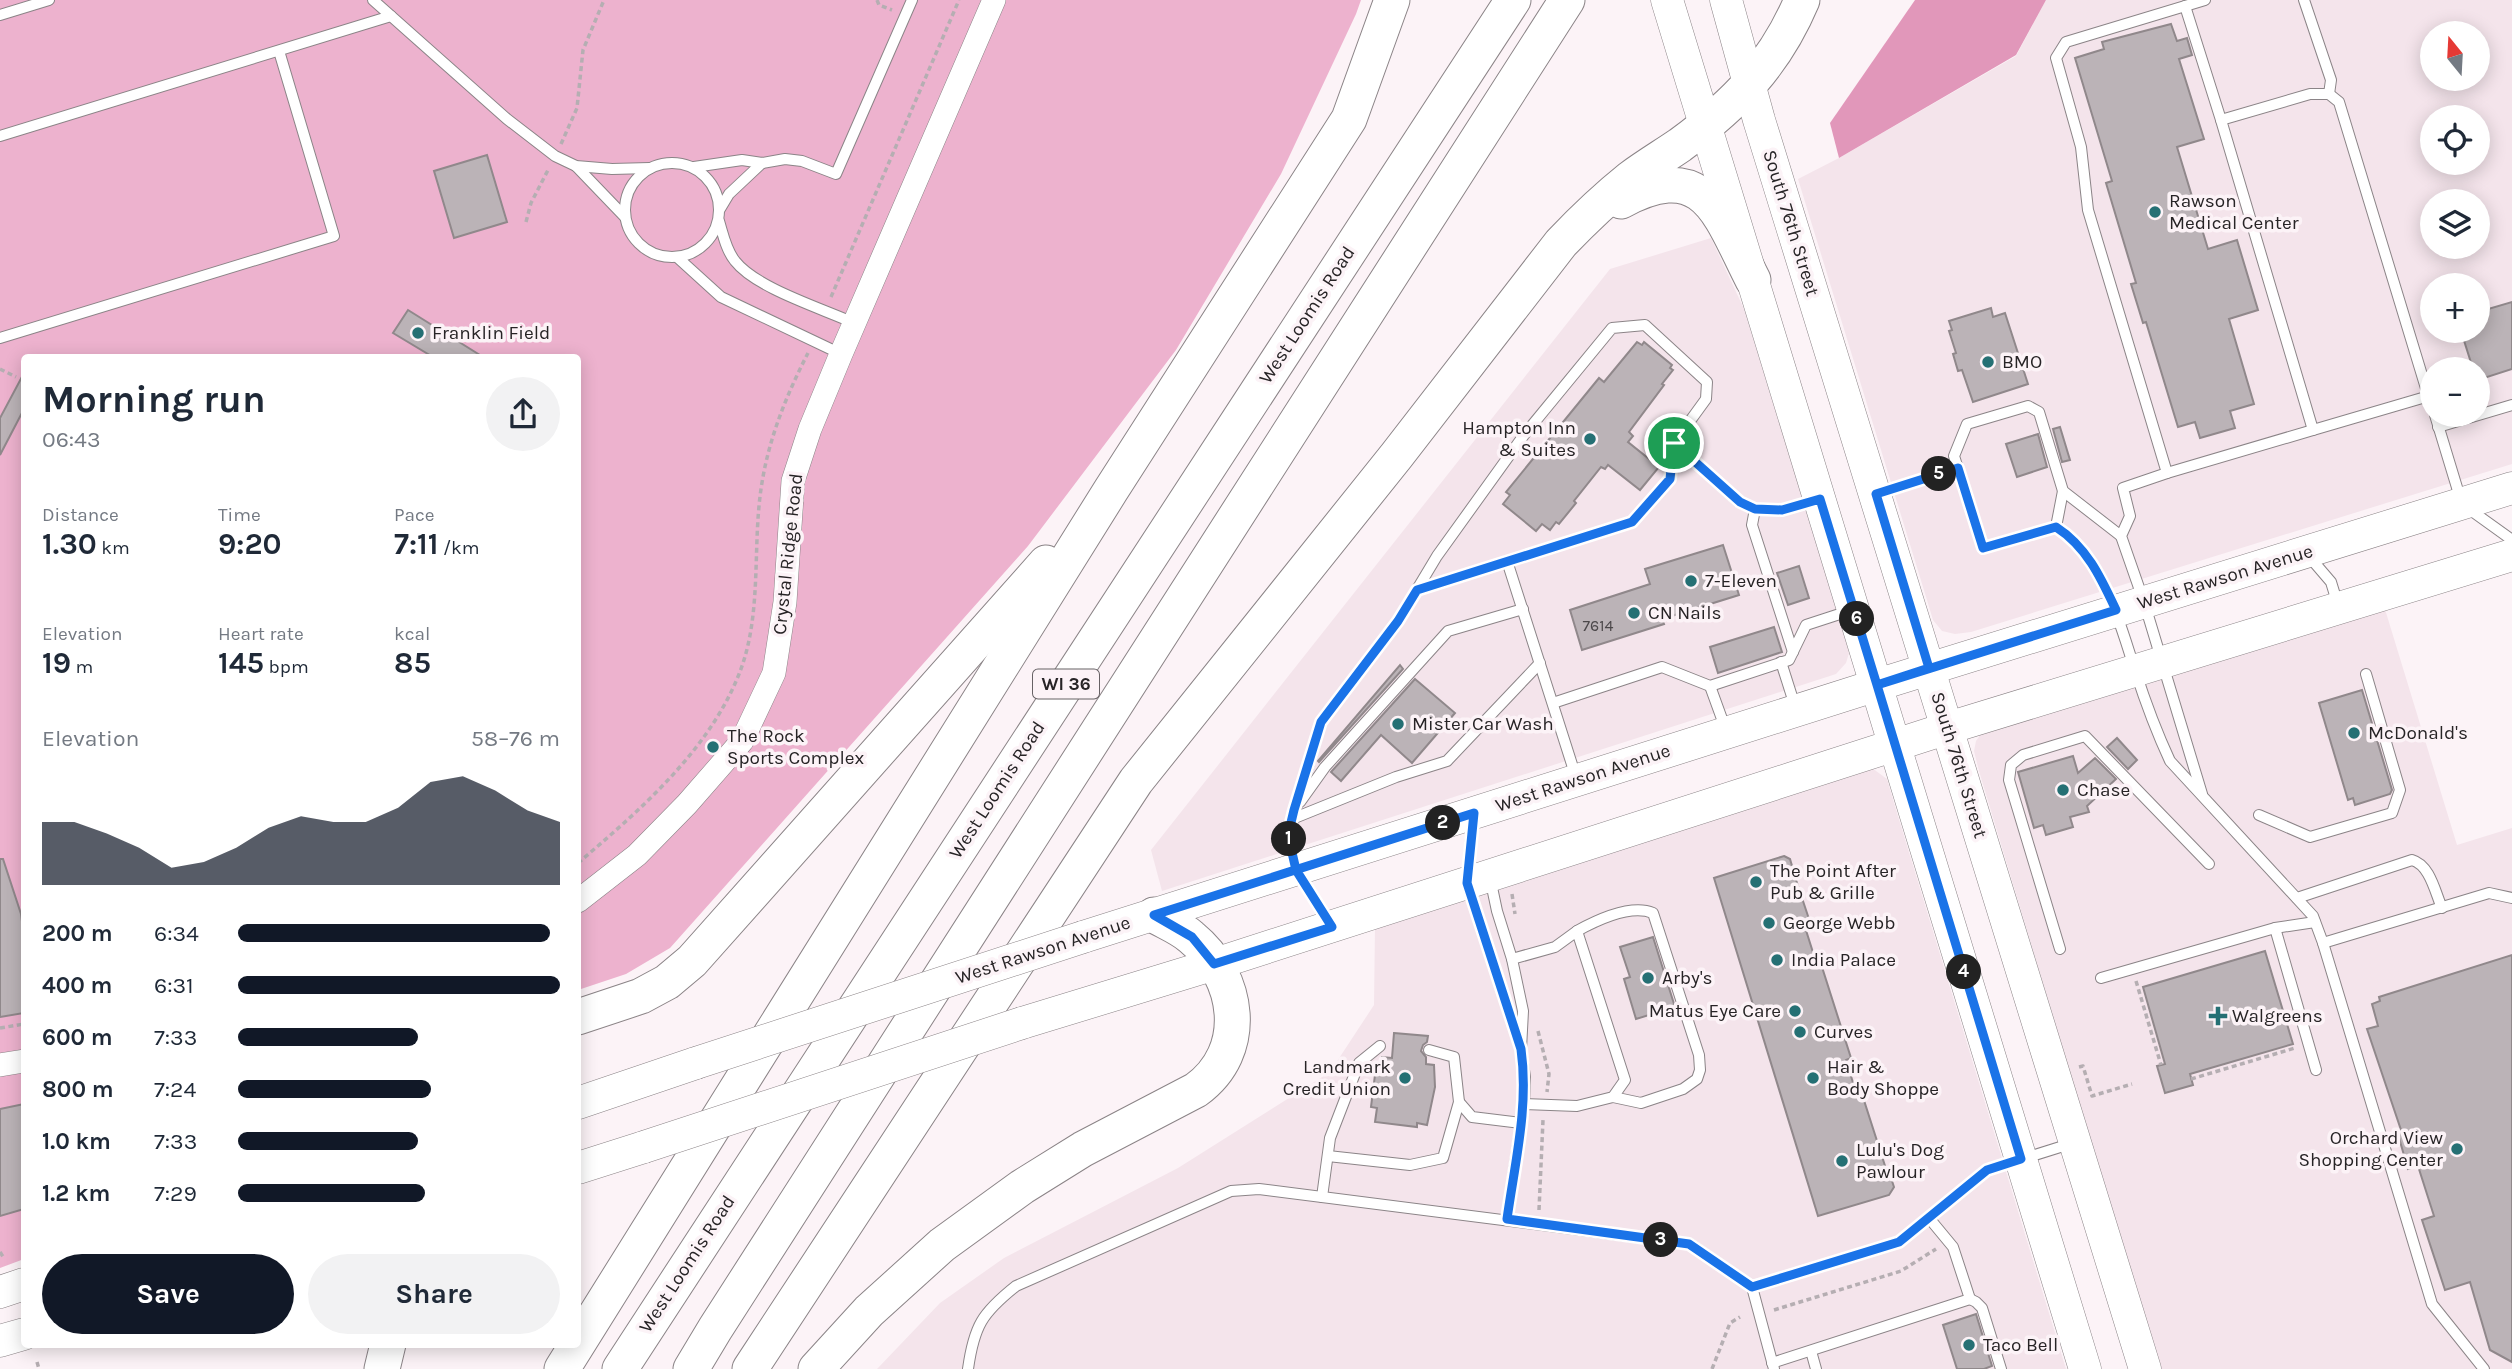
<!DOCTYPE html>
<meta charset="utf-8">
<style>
:root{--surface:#fff;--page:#f2f2f3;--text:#1f2937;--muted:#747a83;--accent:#111827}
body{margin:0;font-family:Karla,sans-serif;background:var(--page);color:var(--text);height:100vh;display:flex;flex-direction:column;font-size:26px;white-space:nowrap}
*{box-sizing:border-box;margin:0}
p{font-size:23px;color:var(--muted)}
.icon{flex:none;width:38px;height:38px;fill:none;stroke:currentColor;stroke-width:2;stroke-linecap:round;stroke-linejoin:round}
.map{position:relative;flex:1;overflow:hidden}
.details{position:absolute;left:21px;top:354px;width:560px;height:994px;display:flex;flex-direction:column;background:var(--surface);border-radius:7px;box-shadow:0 4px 18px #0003}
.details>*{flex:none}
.needle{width:46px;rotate:342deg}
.buttons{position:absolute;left:2420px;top:21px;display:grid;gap:14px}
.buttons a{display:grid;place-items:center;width:70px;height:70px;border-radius:50%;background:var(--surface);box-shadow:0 4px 18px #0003;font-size:35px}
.pin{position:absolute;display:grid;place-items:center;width:60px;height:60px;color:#fff;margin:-30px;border:4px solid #fff;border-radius:50%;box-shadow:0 2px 7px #0007}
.km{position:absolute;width:35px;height:35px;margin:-18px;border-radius:50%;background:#222;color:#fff;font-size:19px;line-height:35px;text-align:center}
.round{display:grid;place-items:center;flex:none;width:74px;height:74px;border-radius:37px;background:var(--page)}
.overview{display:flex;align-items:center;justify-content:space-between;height:119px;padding:0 21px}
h1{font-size:38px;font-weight:700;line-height:52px}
.metrics{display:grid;grid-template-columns:repeat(3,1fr);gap:10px;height:119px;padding:7px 21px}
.metrics div{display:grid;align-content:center}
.metrics b{font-size:30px;font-weight:700}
.metrics small{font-size:19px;font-weight:400}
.metrics p{font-size:19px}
.chart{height:196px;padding:14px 21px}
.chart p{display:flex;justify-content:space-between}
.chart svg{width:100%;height:126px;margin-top:7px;fill:var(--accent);opacity:.7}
.primary-button{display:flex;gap:14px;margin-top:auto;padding:14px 21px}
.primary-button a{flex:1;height:80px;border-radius:42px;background:var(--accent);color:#fff;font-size:28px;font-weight:700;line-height:80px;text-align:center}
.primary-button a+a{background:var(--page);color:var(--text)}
ul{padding:0 21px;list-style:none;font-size:23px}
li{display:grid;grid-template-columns:112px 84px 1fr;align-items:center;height:52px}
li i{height:18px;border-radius:9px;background:var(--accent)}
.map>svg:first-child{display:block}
.built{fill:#f4e4eb;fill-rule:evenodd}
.green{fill:#edb2ce}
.forest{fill:#e197ba}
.building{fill:#bbb3b7;stroke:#90888b;stroke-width:2}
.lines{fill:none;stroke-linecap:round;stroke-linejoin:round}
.service-casing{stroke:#8b8487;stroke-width:12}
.minor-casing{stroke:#8b8487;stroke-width:24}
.secondary-casing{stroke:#8b8487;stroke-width:33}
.primary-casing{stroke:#8b8487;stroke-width:37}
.path{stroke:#b5aeb2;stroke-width:3.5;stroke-dasharray:5 3.5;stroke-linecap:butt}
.service{stroke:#fff;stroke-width:10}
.minor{stroke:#fff;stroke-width:23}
.secondary{stroke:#fff;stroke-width:32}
.primary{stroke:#fff;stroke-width:35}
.secondary-bridge-casing{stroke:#8b8487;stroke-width:33;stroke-linecap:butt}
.secondary-bridge{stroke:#fff;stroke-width:32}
.route-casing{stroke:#fff;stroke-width:14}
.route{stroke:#1a73e8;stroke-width:9}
.poi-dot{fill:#257074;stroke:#fcf3f7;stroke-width:2.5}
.labels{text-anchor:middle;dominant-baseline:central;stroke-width:7;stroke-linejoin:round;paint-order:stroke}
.number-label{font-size:16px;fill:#4c484a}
.shield{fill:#fcf3f7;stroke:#676265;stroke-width:2}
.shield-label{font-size:18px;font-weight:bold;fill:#272426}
.poi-label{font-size:19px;fill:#272426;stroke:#fcf3f7;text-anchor:start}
.street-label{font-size:19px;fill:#272426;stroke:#fcf3f7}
</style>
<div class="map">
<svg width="2512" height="1369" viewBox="0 0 2512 1369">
<rect width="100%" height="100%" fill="#fcf3f7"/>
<!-- built -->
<g class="built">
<path d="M2046,0H2512V464L1971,632L1955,634L1942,631L1933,620L1927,600L1798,179L1839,158L2016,56ZM2432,33H2478V79H2432ZM2432,117H2478V163H2432ZM2432,201H2478V247H2432ZM2432,285H2478V331H2432ZM2432,369H2478V415H2432Z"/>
<path d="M1711,238L1744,309L1844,632L1849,653L1846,663L1836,674L1162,891L1151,850L1610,269Z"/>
<path d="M2384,606L2457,845L2512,828V1369H2159L1979,771L1974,751L1976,741L1982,732Z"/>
<path d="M1872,768L1887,779L1894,803L2066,1369H877L940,1303L1004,1258L1178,1168L1330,1072L1374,1005L1375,927Z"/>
</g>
<!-- green -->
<path class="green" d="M0,0H1361L1356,14L1281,174L1176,350L1028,546L670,948L626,974L578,990V357H24V1259L0,1268Z"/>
<!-- forest -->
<path class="forest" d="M1915,0H2046L2016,55L1839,158L1830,123Z"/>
<!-- building -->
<g class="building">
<path d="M2171,24L2177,41L2187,38L2192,55L2179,59L2204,139L2177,147L2208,249L2237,240L2258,310L2229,319L2254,404L2230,411L2235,428L2200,438L2195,422L2178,427L2146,322L2143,323L2131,284L2136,283L2106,183L2112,181L2075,58L2104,49L2102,42Z"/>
<path d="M487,155L507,222L454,238L434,171Z"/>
<path d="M2512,302V369L2478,380V369H2473L2461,331H2478V312Z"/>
<path d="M1991,308L1993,317L2005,313L2028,384L1973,402L1962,370L1958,371L1953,354L1956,353L1949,331L1952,330L1949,321Z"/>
<path d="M408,310L483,357H433L393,333Z"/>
<path d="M1637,342L1642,345L1644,342L1672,365L1670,368L1673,370L1662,384L1664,385L1629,432L1633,436L1628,442L1659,467L1640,490L1608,465L1605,469L1601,467L1574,501L1576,503L1559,524L1556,522L1550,530L1542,524L1536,531L1503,504L1510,495L1506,492L1599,378L1604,382Z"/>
<path d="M24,373V409L0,455V418Z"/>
<path d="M2060,427L2070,460L2062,462L2053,429Z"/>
<path d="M2038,434L2047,467L2017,477L2006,444Z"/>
<path d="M1723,545L1739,595L1662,619L1664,624L1582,650L1570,610L1650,584L1645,569Z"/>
<path d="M1799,566L1809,598L1788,605L1777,573Z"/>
<path d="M1774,627L1782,652L1718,673L1710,647Z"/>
<path d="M1400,665L1403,669L1319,762L1318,761Z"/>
<path d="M1415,679L1455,713L1412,763L1381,735L1341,781L1331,772Z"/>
<path d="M2362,690L2392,790L2390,794L2355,805L2353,798L2348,800L2319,703Z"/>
<path d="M2117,738L2137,760L2128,769L2107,747Z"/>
<path d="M2073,756L2078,773L2095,758L2116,779L2087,806L2089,812L2070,817L2073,827L2046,835L2043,825L2034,828L2018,772Z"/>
<path d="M1784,856L1790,859L1797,883L1810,922L1804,924L1817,965L1821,964L1851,1058L1846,1060L1855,1089L1860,1088L1887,1172H1889L1894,1187L1889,1195L1818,1216L1714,878Z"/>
<path d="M0,859H3L21,914L24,936V1013L0,1017Z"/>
<path d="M1653,937L1675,1007L1636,1019L1624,979L1630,977L1620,947Z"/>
<path d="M2265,951L2293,1044L2190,1074L2193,1085L2165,1093L2157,1066L2165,1064L2143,987Z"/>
<path d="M2512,955V1362L2490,1350L2470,1282L2445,1290L2422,1220L2434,1216L2418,1166L2408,1169L2397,1131L2401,1130L2367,1029L2378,1026L2372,1004L2380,1001L2379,997Z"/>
<path d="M1394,1033L1428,1036L1427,1042L1423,1045L1421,1051L1426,1057V1064L1434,1065L1435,1087L1427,1125L1417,1123V1127L1375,1122L1377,1108L1371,1107L1376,1067L1382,1068V1057L1392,1058Z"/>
<path d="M24,1104V1209L0,1216V1109Z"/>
<path d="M1976,1314L1992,1366L1984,1369H1957L1943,1325Z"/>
</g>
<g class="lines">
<defs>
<g id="service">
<path d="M373,0L507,119L555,156L576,166L612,169L650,168"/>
<path d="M2304,0L2331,80L2329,94"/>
<path d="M2185,6L2221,120"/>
<path d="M0,15L49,0"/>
<path d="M0,136L391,16"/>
<circle cx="672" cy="210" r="47"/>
<path d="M576,166L625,217"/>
<path d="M694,167L742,160L762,163L785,159L802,161L836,174L912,0"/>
<path d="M720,209L729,194L762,163"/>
<path d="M719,221C723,234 726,250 735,261C756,288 821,308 854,323"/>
<path d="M677,257L721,297L841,354"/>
<path d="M0,338L334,236L279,51"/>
<path d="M2429,396L2313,430L2221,120L2310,94H2329L2339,102L2432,408"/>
<path d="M2435,415L2462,504L2512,540"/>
<path d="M2438,427L2512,405"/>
<path d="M1674,443L1739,502L1755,509L1781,510L1817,500"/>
<path d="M2167,473L2313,430"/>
<path d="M1877,494L1958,468"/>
<path d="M1755,509L1752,525L1793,652"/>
<path d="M2056,527L2063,491"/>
<path d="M2121,536L2063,491L2039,412L2028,406L1967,424L1954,456L1983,548L2056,527C2104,559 2118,618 2135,670C2145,701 2156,731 2170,761L2313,916L2323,943L2489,893L2512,898"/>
<path d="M2307,554L2331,582L2338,605"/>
<path d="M1507,561L1576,777"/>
<path d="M1781,662L1795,706"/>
<path d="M1710,686L1726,730"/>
<path d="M1553,703L1662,667L1710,686L1789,660L1806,625L1852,610"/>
<path d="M2202,794L2144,602L2121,536L2130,516L2123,488L2167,473L2088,210L2081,147L2056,58L2066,42L2205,0"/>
<path d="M1300,802L1325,767L1448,631L1523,609"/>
<path d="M2259,815L2310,837L2392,813L2400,790L2366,674"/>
<path d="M1473,816L1467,883L1519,1043"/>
<path d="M1292,819L1396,777L1447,761L1540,663"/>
<path d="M1490,878L1497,911L1512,959L1523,1011L1521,1049L1525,1077L1524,1104L1507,1219"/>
<path d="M2297,898L2412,860C2430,865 2435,892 2442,908"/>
<path d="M1330,924L1296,870L1288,835L1321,722L1398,621L1437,556L1524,435L1612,328L1645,325L1707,382L1706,399L1674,443L1670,479L1632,522L1417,590"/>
<path d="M2275,928L2316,1070"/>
<path d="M1577,931C1597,920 1631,904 1653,913L1699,1055L1700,1070L1697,1079L1683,1089L1641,1103L1613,1097"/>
<path d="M2323,943L2432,1304L2484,1369"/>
<path d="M2060,949L2009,780L2011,765L2023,755L2085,736L2209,864"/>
<path d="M1512,959L1555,947L1577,931L1625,1080L1613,1097L1577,1106L1524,1104"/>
<path d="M2101,978L2275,928L2315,922"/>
<path d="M1459,1102L1472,1117L1521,1123"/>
<path d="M1328,1156L1410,1165L1443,1158L1459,1102L1454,1057L1429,1050"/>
<path d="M1322,1197L1330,1138L1359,1063L1380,1046"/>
<path d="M1752,1287L1899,1242L1987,1170L2073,1143"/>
<path d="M1970,1299L1976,1302L1982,1308L2001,1369"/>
<path d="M1811,1351L1816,1369"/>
<path d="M1772,1363L1970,1299L1953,1247L1929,1218"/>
<path d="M968,1369C974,1326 982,1313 1016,1286L1231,1191L1259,1189L1690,1244L1752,1287L1774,1369"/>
</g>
<g id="minor">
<path d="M578,901L637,855L687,804L742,741L774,673L785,602L793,481L810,429L841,354L994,0"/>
<path d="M0,1065L24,1061"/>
</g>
<g id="secondary">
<path d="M1667,0L2085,1369"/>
<path d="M1726,0L1759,120L2145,1369"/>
<path d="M1083,937L1877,685L2512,488"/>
<path d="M1022,1023L1215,964L1948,728L2512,555"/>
<path d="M578,1103L696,1063"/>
<path d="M578,1168L644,1147"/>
<path d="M0,1292L24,1284"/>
<path d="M0,1341L24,1334"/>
</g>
<g id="primary">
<path d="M1621,201C1706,155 1720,216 1753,280"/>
<path d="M578,1017L641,996L667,982L692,961L1046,563"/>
<path d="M382,1369L388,1344"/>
<path d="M562,1369L1111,490L1349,119L1392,0"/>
<path d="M620,1369L1513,0"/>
<path d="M691,1369L715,1329L1567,0"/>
<path d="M750,1369L1136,781L1397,455L1561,243C1583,220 1606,198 1631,178C1647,166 1664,156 1680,145C1736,104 1775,64 1802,0"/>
<path d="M816,1369L869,1311L942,1245L1022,1187L1083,1149L1196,1090C1250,1051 1240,977 1191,937C1181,928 1166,922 1154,915"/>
</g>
</defs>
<!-- service casing -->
<use href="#service" class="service-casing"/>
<!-- minor casing -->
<use href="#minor" class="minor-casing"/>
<!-- secondary casing -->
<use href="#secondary" class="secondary-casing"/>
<!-- primary casing -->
<use href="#primary" class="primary-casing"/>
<!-- path -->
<g class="path">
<path d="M877,0L879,5L892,10"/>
<path d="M561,144L577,108L583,50L604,0"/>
<path d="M526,222L531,203L548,170"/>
<path d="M831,297L959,0"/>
<path d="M0,369L16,377"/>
<path d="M578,863C638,812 706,753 737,679C763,619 752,551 761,489C768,440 786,396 808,353"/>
<path d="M1512,894L1515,914"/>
<path d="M2136,981L2161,1065"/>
<path d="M0,1028L24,1024"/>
<path d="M1538,1031L1549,1074L1547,1092"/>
<path d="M2079,1067L2083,1066L2092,1096L2132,1084"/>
<path d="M2191,1079L2295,1048"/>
<path d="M1539,1210L1543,1120"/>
<path d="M0,1252L4,1258"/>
<path d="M1774,1310L1901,1271L1936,1249"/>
<path d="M37,1362L39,1369"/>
<path d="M1712,1369L1730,1323L1740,1317"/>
</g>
<!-- service -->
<use href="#service" class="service"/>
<!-- minor -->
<use href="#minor" class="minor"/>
<!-- secondary -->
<use href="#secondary" class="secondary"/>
<!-- primary -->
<use href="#primary" class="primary"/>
<defs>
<g id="secondary-bridge">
<path d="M696,1063L1083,937"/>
<path d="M644,1147L1022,1023"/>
</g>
</defs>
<!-- secondary-bridge casing -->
<use href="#secondary-bridge" class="secondary-bridge-casing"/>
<!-- secondary-bridge -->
<use href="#secondary-bridge" class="secondary-bridge"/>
</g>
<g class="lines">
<defs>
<path id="route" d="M1674,443L1670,479L1632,522L1417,590L1398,621L1321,722L1294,810L1288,835L1296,870L1332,927L1214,964L1192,937L1154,915L1474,813L1467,883L1521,1049C1529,1106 1515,1162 1507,1219L1689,1244L1752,1287L1899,1242L1987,1170L2021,1159L1877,685L1929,668L1876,494L1958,468L1983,548L2056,527C2087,547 2101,578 2116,610L1877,685L1820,499L1782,510L1755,509L1740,502L1674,443"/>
</defs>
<!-- route casing -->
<use href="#route" class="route-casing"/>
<!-- route -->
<use href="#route" class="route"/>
</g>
<!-- markers -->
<g class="poi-dot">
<circle cx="2155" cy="212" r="7"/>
<circle cx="418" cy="333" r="7"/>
<circle cx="1988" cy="362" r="7"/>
<circle cx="1590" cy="439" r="7"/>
<circle cx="1691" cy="581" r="7"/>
<circle cx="1634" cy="613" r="7"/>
<circle cx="1398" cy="724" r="7"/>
<circle cx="2354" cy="733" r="7"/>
<circle cx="713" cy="747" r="7"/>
<circle cx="2063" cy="790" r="7"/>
<circle cx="1756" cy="882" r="7"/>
<circle cx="1769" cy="923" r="7"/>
<circle cx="1777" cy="960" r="7"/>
<circle cx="1648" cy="978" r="7"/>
<circle cx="1795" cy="1011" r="7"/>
<path d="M2214.5 1005.5h7v7h7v7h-7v7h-7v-7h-7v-7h7z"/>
<circle cx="1800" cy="1032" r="7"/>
<circle cx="1405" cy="1078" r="7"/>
<circle cx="1813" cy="1078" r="7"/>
<circle cx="2457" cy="1149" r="7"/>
<circle cx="1842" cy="1161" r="7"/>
<circle cx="1969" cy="1345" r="7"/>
</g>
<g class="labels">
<!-- number labels -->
<g class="number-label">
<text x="1598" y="625">7614</text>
</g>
<!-- shield labels -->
<rect class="shield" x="1033" y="669.5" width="66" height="29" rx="5"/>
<g class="shield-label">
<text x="1066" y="684">WI 36</text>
</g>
<!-- poi labels -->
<g class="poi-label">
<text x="2169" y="201">Rawson<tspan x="2169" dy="22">Medical Center</tspan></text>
<text x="432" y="333">Franklin Field</text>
<text x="2002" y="362">BMO</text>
<text x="1576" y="428" text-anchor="end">Hampton Inn<tspan x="1576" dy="22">&amp; Suites</tspan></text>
<text x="1705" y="581">7-Eleven</text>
<text x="1648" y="613">CN Nails</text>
<text x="1412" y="724">Mister Car Wash</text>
<text x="2368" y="733">McDonald's</text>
<text x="727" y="736">The Rock<tspan x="727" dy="22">Sports Complex</tspan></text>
<text x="2077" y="790">Chase</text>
<text x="1770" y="871">The Point After<tspan x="1770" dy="22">Pub &amp; Grille</tspan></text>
<text x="1783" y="923">George Webb</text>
<text x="1791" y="960">India Palace</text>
<text x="1662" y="978">Arby's</text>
<text x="1781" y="1011" text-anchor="end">Matus Eye Care</text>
<text x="2232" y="1016">Walgreens</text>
<text x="1814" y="1032">Curves</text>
<text x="1391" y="1067" text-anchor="end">Landmark<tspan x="1391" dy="22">Credit Union</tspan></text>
<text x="1827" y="1067">Hair &amp;<tspan x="1827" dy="22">Body Shoppe</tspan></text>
<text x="2443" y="1138" text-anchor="end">Orchard View<tspan x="2443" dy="22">Shopping Center</tspan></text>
<text x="1856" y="1150">Lulu's Dog<tspan x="1856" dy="22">Pawlour</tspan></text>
<text x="1983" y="1345">Taco Bell</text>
</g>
<!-- street labels -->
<g class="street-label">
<text transform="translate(1791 223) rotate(73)">South 76th Street</text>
<text transform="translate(1307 315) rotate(-57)">West Loomis Road</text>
<text transform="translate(788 554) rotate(-84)">Crystal Ridge Road</text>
<text transform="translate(2225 577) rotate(-17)">West Rawson Avenue</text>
<text transform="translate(1959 765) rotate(73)">South 76th Street</text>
<text transform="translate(1583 778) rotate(-18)">West Rawson Avenue</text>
<text transform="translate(997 790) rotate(-57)">West Loomis Road</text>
<text transform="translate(1043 950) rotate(-18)">West Rawson Avenue</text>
<text transform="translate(687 1264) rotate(-57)">West Loomis Road</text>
</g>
</g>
</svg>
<div class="buttons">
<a><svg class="needle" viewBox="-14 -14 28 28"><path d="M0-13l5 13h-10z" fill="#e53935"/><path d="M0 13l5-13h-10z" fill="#747a83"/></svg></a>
<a><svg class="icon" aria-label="locate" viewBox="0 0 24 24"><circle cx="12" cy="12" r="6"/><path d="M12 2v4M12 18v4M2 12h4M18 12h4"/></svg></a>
<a><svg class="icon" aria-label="layers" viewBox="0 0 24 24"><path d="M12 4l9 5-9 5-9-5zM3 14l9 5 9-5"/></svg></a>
<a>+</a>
<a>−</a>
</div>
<div class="pin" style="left:1674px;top:443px;background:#1e9e55"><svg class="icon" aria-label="arrive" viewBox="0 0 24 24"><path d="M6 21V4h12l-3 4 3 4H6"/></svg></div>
<b class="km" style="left:1289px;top:839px">1</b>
<b class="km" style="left:1443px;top:823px">2</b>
<b class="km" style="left:1661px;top:1240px">3</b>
<b class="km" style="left:1964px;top:972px">4</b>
<b class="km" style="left:1939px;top:474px">5</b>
<b class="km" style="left:1857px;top:619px">6</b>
<section class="details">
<div class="overview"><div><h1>Morning run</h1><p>06:43</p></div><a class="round"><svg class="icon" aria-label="share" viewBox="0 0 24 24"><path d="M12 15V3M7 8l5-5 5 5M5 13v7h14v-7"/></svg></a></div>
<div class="metrics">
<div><p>Distance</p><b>1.30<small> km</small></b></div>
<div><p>Time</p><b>9:20</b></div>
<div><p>Pace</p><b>7:11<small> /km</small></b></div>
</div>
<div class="metrics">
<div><p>Elevation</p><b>19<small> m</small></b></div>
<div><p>Heart rate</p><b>145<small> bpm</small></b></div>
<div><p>kcal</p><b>85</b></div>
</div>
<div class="chart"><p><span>Elevation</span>58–76 m</p>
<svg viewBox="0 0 160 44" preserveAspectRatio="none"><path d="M0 44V22L10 22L20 26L30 31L40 38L50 36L60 31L70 24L80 20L90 22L100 22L110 17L120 8L130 6L140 11L150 18L160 22V44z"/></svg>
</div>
<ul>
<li><b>200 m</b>6:34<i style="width:97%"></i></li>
<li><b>400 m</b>6:31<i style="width:100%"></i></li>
<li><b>600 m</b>7:33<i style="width:56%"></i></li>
<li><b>800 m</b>7:24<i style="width:60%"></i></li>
<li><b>1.0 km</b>7:33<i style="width:56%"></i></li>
<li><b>1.2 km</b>7:29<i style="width:58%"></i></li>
</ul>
<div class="primary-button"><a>Save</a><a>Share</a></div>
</section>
</div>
